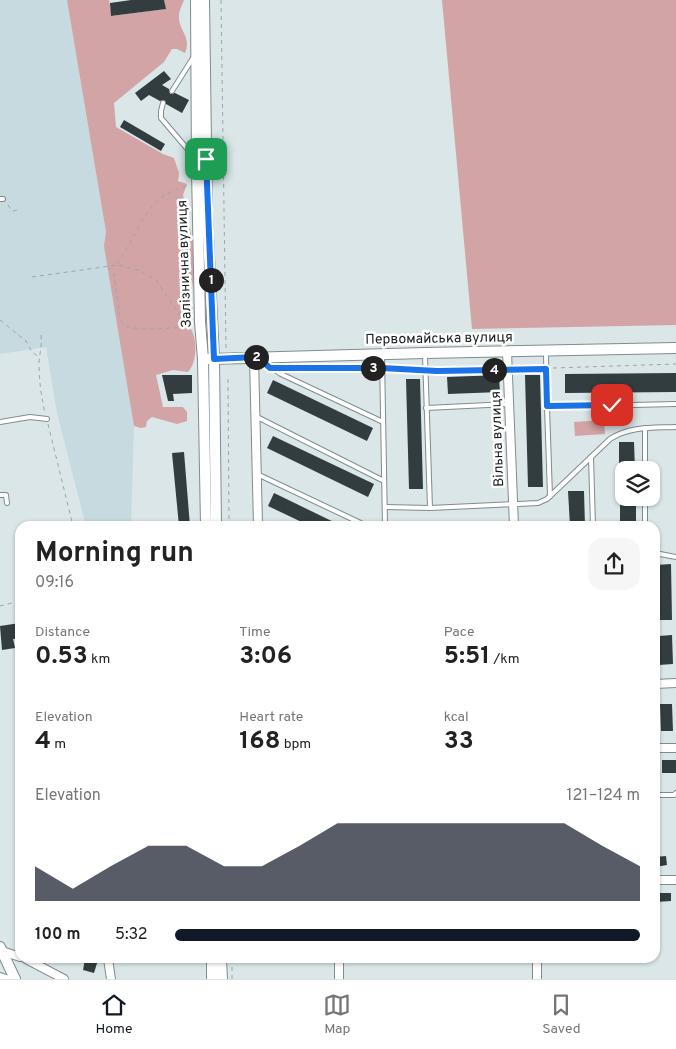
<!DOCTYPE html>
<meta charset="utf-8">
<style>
:root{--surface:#fff;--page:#f6f6f6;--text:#222;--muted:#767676;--line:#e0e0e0;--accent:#111827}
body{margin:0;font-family:Overpass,sans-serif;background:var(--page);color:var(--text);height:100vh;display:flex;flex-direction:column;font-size:19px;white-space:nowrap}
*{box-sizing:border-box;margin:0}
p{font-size:16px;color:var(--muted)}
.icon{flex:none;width:28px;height:28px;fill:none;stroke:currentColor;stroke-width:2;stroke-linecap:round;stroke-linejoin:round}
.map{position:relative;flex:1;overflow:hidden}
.panel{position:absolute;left:15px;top:521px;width:645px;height:442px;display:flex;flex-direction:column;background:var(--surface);border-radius:15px;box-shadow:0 1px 4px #0004}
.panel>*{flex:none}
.buttons{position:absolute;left:615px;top:461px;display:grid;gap:10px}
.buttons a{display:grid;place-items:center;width:45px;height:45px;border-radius:10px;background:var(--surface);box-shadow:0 1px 4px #0004;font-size:25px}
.pin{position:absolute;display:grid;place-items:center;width:42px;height:42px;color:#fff;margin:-21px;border-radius:10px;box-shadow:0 2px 8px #0006}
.km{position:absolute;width:25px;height:25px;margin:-12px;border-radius:50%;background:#222;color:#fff;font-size:14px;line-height:25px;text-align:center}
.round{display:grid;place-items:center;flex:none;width:52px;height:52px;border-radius:15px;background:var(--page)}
.headline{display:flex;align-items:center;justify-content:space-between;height:85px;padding:0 20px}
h1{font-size:28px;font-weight:700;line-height:38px}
.figures{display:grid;grid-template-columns:repeat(3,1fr);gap:8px;height:85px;padding:5px 20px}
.figures div{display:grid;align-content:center}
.figures b{font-size:25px;font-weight:700}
.figures small{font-size:14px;font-weight:400}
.figures p{font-size:14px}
.chart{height:140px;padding:10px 20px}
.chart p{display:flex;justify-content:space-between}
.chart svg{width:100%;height:90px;margin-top:5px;fill:var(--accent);opacity:.7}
ul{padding:0 20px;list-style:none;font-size:16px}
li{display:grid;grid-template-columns:80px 60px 1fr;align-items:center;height:38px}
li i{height:12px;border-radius:6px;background:var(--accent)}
.tabs{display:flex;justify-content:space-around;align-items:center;height:70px;border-top:1px solid var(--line);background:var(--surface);font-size:14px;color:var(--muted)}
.tabs a{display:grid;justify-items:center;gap:2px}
.tabs .selected{color:var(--accent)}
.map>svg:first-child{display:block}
.built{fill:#c6dadf}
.green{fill:#d3a4a5}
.building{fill:#333d3f}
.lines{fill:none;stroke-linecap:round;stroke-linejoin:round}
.lane-casing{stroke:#818c8e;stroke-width:6}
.street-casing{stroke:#818c8e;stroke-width:10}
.secondary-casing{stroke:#818c8e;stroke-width:12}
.path{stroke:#9da6a8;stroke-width:1;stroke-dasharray:4 4;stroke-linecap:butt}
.lane{stroke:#fff;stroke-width:4}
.street{stroke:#fff;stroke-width:8}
.secondary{stroke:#fff;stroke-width:10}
.route-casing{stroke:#fff;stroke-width:10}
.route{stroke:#1a73e8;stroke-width:6}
.labels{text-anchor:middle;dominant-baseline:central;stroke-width:5;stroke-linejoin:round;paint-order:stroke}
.street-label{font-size:14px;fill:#1a1e1f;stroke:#fff}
</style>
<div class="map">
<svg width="676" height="979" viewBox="0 0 676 979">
<rect width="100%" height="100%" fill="#dae6e8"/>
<!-- built -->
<path class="built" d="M0,0H67L106,232L105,246L134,426L131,526H86L57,413L46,347L0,354Z"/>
<!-- green -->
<g class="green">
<path d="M67,0H109L112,16L165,9L164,0H184C182,5 179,11 179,16C178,31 192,36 185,53L177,49H172L164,62L114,103L116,127L163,154L174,158L179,173L178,181L187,184L183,195L192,238L194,269L191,301L193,311L190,327C197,338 198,361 188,372L173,370L156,375L163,407H183L187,412V421L177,424L152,417L147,421L146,427L140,428L134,426L104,246L106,232Z"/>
<path d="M442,0H676V325L472,329Z"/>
<path d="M604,420L605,434L575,436L574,422Z"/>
</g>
<!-- building -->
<g class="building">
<path d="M131,0H164L166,9L111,16L110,3Z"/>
<path d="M164,71L171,79L162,85L169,89L170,94L175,93L189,100L182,113L166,104L164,100L160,101L149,95L141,101L135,93Z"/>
<path d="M124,120L165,144L161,151L120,127Z"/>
<path d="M676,373V392L565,393V374Z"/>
<path d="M162,375H192V393L173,394L174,401H168Z"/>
<path d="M499,375L500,392L448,394L447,377Z"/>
<path d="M525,375H540L543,487H528Z"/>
<path d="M406,379H420L423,489H409Z"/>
<path d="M273,380L373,428L367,441L267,393Z"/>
<path d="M273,436L374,484L368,497L267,448Z"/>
<path d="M619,442H634L635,470H619Z"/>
<path d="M184,452L190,526H179L172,453Z"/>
<path d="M568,491H584L585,526H570Z"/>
<path d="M274,493L342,526H310L268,506Z"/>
<rect x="620" y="498" width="16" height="28"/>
<path d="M671,564L672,620H657L656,565Z"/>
<path d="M20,623V638L13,639L15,648L2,650L0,626Z"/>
<path d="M672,635L673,664L659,665V636Z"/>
<path d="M660,704H672L673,731H661Z"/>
<rect x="662" y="760" width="14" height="13"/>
<path d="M666,856L667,865L655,867V857Z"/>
<path d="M656,893H671V901L656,902Z"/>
<path d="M85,959L98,960L94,973L83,970Z"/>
</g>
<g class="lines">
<defs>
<g id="lane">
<path d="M172,91L193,58"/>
<path d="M163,103L161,111V118L195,158"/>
<path d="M0,199H3"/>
<path d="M546,353L547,407L676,404"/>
<path d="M425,355L430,508"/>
<path d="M382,356L385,526"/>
<path d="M261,360L281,374L383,422"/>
<path d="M547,407L550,496"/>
<path d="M426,408L509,404"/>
<path d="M255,416L384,481"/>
<path d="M0,422L30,417L47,419"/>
<path d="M591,457L593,526"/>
<path d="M645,470V428"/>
<path d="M257,474L367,526"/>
<path d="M0,495H6L7,503"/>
<path d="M645,498V526"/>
<path d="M385,507L430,508L538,503L547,499L610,439C630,426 653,428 676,427"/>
<path d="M655,553L676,557"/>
<path d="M655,795H674L676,793"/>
</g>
<g id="street">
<path d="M507,351L514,526"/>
<path d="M254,357L258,526"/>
<path d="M655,684L676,683"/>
<path d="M655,748H676"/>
<path d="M655,880H676"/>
<path d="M2,951L20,957"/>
<path d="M26,959L64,979"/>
<path d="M108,959L111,979"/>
<path d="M339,959V979"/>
<path d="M537,959V979"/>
<path d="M0,977L6,979"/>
</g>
<g id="secondary">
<path d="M196,0L197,170L200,322L203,359L206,526"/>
<path d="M204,0L207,214L214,359L216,526"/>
<path d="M209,359L425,353L676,348"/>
<path d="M0,947L15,979"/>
<path d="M212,959V979"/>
<path d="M221,959L222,979"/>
</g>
</defs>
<!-- lane casing -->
<use href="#lane" class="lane-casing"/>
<!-- street casing -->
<use href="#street" class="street-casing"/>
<!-- secondary casing -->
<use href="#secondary" class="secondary-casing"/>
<!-- path -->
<g class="path">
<path d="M221,0L226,349"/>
<path d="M8,205L12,211L20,210"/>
<path d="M117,264C131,245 142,215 158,200C166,193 177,189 187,186"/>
<path d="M108,267L114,274L120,317C120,319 122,323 123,324C132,333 176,327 190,327L192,325"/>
<path d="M32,277L117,265L138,270L157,281L182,319L191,322"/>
<path d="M0,320L26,341L32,352L39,357"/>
<path d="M41,335C42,347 40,351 39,362C39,380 41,396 45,413"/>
<path d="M284,368H377"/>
<path d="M389,368L420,369"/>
<path d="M553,368L676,364"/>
<path d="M516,370L540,369"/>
<path d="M431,371L500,370"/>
<path d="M228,379L229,526"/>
<path d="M48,424L73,526"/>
<path d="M0,606L20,601"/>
<path d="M232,959V979"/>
</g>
<!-- lane -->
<use href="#lane" class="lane"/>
<!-- street -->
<use href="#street" class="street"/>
<!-- secondary -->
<use href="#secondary" class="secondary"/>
</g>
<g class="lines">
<defs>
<path id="route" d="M206,159L214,359L258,357L270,368H382L437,371L546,369L547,406L612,405"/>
</defs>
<!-- route casing -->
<use href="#route" class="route-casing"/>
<!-- route -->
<use href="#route" class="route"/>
</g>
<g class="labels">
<!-- street labels -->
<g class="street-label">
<text transform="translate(185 264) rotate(-92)">Залізнична вулиця</text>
<text transform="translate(439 339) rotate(-1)">Первомайська вулиця</text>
<text transform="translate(498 439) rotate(-92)">Вільна вулиця</text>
</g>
</g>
</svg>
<div class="buttons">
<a><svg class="icon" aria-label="layers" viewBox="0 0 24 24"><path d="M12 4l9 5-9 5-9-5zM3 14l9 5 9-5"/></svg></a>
</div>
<div class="pin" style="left:206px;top:159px;background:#1e9e55"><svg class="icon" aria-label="arrive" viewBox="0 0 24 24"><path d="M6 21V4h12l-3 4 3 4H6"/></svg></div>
<div class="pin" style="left:612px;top:405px;background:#d93025"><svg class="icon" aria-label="check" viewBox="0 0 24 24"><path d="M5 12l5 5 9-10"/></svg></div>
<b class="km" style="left:211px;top:280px">1</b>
<b class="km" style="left:256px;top:357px">2</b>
<b class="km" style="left:373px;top:368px">3</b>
<b class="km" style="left:494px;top:370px">4</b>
<section class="panel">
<div class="headline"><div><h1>Morning run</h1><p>09:16</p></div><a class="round"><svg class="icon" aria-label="share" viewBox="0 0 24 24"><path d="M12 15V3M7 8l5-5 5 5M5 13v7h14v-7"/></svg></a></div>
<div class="figures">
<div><p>Distance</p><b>0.53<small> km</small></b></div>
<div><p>Time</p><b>3:06</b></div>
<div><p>Pace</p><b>5:51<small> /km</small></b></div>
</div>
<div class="figures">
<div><p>Elevation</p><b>4<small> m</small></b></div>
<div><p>Heart rate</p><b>168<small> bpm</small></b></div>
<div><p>kcal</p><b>33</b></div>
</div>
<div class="chart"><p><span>Elevation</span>121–124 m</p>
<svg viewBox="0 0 160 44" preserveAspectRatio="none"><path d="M0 44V27L10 38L20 27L30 17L40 17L50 27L60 27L70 17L80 6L90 6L100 6L110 6L120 6L130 6L140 6L150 17L160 27V44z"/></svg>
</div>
<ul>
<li><b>100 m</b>5:32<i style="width:100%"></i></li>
</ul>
</section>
</div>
<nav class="tabs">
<a class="selected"><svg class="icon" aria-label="home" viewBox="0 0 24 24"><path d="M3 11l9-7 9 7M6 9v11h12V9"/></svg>Home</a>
<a><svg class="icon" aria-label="map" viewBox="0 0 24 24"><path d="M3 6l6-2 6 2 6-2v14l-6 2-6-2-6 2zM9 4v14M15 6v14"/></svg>Map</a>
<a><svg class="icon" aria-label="saved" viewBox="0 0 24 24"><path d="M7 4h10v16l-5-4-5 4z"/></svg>Saved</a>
</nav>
